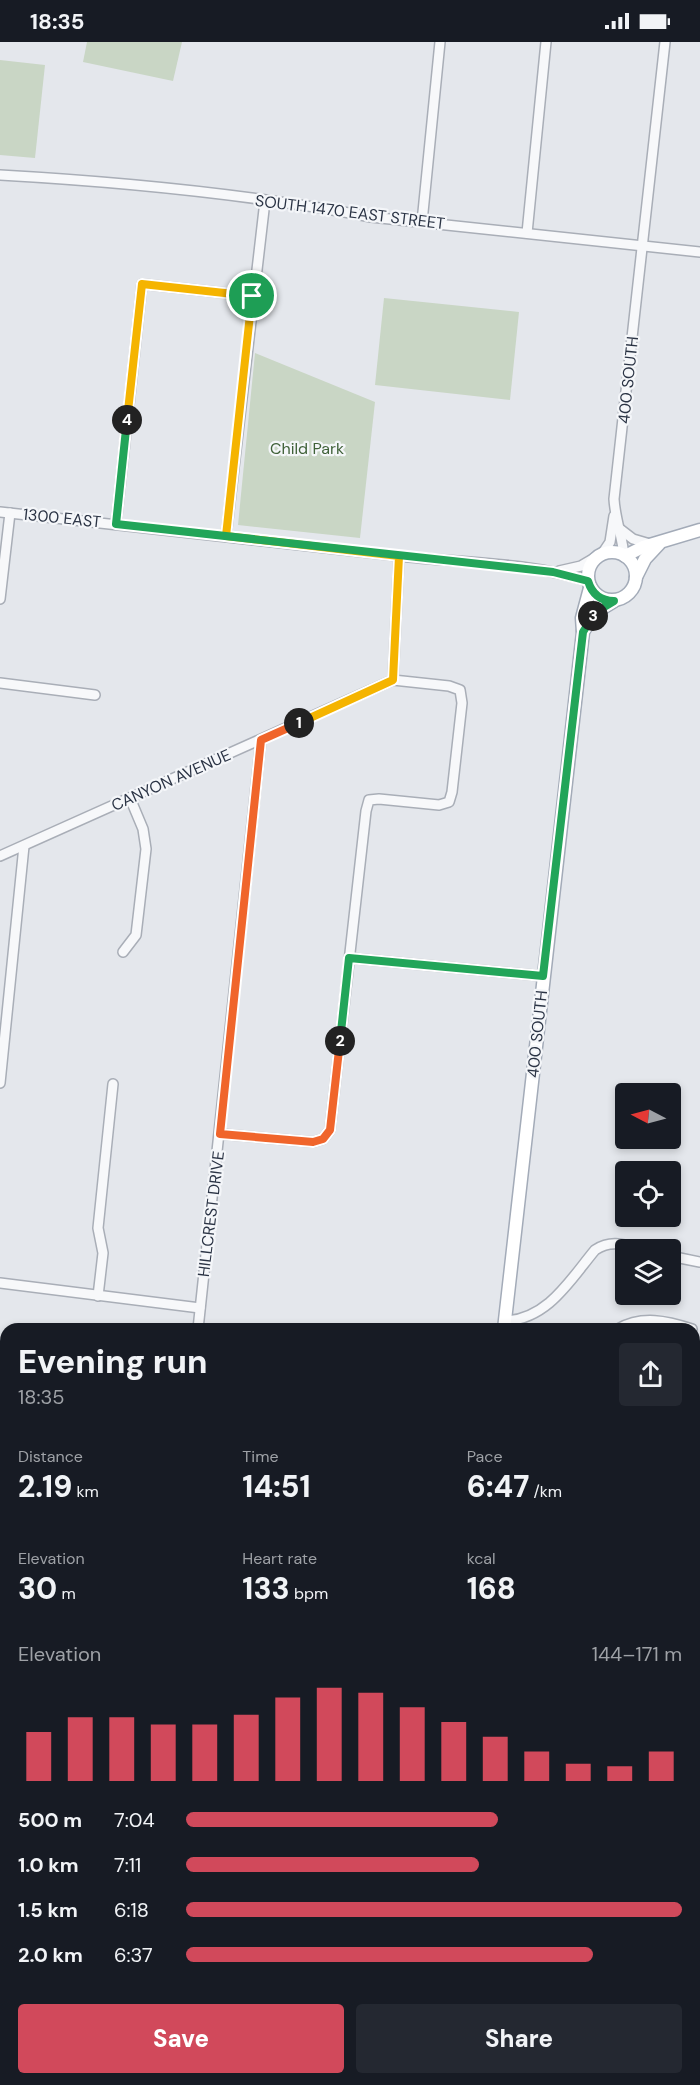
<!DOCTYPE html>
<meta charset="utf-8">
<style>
:root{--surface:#171b24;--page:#242831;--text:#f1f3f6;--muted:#9ea1a6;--accent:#d1495b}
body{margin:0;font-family:"DM Sans",sans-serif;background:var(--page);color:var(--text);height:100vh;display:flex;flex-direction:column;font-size:22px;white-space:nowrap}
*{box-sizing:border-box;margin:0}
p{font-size:20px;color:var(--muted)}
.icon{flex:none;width:33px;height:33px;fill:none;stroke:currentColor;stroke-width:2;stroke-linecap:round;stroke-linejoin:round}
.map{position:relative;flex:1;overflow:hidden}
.drawer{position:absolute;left:0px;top:1281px;width:700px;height:762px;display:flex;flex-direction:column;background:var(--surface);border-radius:18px 18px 0 0;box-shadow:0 3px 9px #0003}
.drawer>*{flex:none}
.needle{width:39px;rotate:276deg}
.fabs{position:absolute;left:615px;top:1041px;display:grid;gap:12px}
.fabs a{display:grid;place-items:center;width:66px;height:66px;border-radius:6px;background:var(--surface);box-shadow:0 3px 9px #0003;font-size:30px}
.pin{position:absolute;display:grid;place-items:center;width:51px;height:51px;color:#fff;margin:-26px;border:3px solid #fff;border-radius:50%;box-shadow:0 2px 6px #0007}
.km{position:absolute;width:30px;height:30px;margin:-15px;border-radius:50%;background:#222;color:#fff;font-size:16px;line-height:30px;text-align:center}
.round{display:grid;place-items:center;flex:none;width:63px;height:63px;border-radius:6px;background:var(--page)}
.headline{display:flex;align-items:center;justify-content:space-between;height:102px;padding:0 18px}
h1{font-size:33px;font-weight:800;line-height:45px}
.figures{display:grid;grid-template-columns:repeat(3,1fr);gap:9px;height:102px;padding:6px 18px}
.figures div{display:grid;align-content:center}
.figures b{font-size:30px;font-weight:800}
.figures small{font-size:16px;font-weight:400}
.figures p{font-size:16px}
.chart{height:168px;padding:12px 18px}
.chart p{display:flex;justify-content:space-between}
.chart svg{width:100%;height:108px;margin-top:6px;stroke:var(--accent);stroke-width:6}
.cta{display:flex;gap:12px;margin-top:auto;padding:12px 18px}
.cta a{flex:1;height:69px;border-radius:6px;background:var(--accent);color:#fff;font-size:24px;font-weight:800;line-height:69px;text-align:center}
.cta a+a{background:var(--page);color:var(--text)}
ul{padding:0 18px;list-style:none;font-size:20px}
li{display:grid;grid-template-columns:96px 72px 1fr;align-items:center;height:45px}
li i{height:15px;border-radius:8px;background:var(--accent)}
.status{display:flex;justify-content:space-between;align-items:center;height:42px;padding:0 30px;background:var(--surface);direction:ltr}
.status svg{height:16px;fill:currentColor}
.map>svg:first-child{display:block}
.green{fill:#c9d6c5}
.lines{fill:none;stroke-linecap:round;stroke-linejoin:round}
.stream{stroke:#9fb4cc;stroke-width:2}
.minor-casing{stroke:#a9aeb7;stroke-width:12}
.major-casing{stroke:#a3abb8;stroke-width:15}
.minor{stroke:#f7f8fa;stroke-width:9}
.major{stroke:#fff;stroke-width:12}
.split-1-casing{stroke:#fff;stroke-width:12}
.split-2-casing{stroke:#fff;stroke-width:12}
.split-3-casing{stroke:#fff;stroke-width:12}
.split-4-casing{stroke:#fff;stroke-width:12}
.split-5-casing{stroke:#fff;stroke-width:12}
.split-1{stroke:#f5b400;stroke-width:8}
.split-2{stroke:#f0652b;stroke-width:8}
.split-3{stroke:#22a559;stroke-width:8}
.split-4{stroke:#22a559;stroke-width:8}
.split-5{stroke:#f5b400;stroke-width:8}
.labels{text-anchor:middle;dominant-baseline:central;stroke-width:4.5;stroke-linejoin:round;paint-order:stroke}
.street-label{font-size:16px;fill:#2b3445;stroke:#f4f6f9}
.park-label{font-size:16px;fill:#3f6138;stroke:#f4f6f9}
</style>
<div class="status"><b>18:35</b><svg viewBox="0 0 49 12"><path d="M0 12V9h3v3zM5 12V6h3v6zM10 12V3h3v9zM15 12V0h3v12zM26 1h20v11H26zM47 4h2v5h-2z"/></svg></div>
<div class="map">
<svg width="700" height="2043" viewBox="0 0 700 2043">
<rect width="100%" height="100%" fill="#e4e7ec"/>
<!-- green -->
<g class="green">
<path d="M87,0H182L173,39L83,20Z"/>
<path d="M0,18L45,23L35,116L0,113Z"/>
<path d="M384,256L519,270L510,358L375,343Z"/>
<path d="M255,311L375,360L360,496L238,483Z"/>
<path d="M0,1765H6V2037H121L120,2043H0Z"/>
</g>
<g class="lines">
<!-- stream -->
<g class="stream">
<path d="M694,1977L700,1975"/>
<path d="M544,2043L546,2037"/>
</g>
<defs>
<g id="minor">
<path d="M0,133C124,140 249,152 371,175L700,210"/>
<path d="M422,180L440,0"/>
<path d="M527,191L546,0"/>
<path d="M0,470C133,485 266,500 399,514C462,521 527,520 588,539"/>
<path d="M116,482L142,242L252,254"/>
<path d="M620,487L633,497L650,502"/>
<path d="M226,494L265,159"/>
<path d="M602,512L610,500L614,474"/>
<path d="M624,513C622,494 615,476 614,457L665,0"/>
<path d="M559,529L581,524L598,514"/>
<path d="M0,557L10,471"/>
<path d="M393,638L399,514"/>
<path d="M0,641L95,653"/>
<path d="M0,814L393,638"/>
<path d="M123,910L136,893L146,807L143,787L130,756"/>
<path d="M349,916L543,934"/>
<path d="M0,1041L24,804"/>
<path d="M220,1092L313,1100L323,1097L330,1088L366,769L369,758L379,757L439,763L449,760L452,750L462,661L460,648L449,644L393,638"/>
<path d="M670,1214L700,1220"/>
<path d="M0,1241L200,1266"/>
<path d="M98,1254L103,1211L98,1186L113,1042"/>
<path d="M505,1279C548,1277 570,1238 595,1208C612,1197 625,1203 643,1208"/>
<path d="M198,1287L261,698"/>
<path d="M618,1287C642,1273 667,1279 692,1287"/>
<path d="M0,1342L6,1343"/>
<path d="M0,1501L6,1502"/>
<path d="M694,1605H700"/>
<path d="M0,1750H6"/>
<path d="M694,1990H700"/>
<path d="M137,2043V2037"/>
<path d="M321,2043L329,2037"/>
<path d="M558,2043L565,2037"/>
</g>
<g id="major">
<circle cx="612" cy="534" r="24"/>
<path d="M625,514L643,505L700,488"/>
<path d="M636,535L645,517L659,502"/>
<path d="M583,589L599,568L614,559"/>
<path d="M504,1287L583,590L582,576L590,546"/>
<path d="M423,2043V2037"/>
</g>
</defs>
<!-- minor casing -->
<use href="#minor" class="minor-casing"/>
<!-- major casing -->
<use href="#major" class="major-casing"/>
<!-- minor -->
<use href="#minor" class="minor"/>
<!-- major -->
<use href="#major" class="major"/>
</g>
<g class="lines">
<defs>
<path id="split-1" d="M252,254L226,494L399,514L393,638L299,681"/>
<path id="split-2" d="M299,681L261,698L220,1092L313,1100L323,1097L330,1088L340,999"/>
<path id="split-3" d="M340,999L349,916L543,934L583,590L593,574"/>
<path id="split-4" d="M127,378L116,482L553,530L588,539C592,552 601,559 614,559L599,568L593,574"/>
<path id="split-5" d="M127,378L142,242L252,254"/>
</defs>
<!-- split-1 casing -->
<use href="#split-1" class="split-1-casing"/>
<!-- split-2 casing -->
<use href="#split-2" class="split-2-casing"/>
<!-- split-3 casing -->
<use href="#split-3" class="split-3-casing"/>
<!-- split-4 casing -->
<use href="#split-4" class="split-4-casing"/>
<!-- split-5 casing -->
<use href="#split-5" class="split-5-casing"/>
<!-- split-1 -->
<use href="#split-1" class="split-1"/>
<!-- split-2 -->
<use href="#split-2" class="split-2"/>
<!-- split-3 -->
<use href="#split-3" class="split-3"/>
<!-- split-4 -->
<use href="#split-4" class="split-4"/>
<!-- split-5 -->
<use href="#split-5" class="split-5"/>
</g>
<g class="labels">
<!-- street labels -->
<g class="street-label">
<text transform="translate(350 170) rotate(7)">SOUTH 1470 EAST STREET</text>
<text transform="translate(628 338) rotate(-84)">400 SOUTH</text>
<text transform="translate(62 476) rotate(6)">1300 EAST</text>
<text transform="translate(171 738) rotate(-24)">CANYON AVENUE</text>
<text transform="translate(537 992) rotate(-84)">400 SOUTH</text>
<text transform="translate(211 1172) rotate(-83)">HILLCREST DRIVE</text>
</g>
<!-- park labels -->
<g class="park-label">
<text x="307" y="406">Child Park</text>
</g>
</g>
</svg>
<div class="fabs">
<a><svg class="needle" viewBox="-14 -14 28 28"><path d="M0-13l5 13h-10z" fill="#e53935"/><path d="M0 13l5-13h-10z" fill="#9ea1a6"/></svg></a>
<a><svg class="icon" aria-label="locate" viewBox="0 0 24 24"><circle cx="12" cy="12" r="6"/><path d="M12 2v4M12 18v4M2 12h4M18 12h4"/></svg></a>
<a><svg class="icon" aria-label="layers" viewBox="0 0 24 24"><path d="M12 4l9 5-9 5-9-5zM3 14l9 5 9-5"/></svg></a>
</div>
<div class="pin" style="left:252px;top:254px;background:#1e9e55"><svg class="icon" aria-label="arrive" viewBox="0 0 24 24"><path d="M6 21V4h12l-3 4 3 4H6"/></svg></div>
<b class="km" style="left:299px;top:681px">1</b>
<b class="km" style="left:340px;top:999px">2</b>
<b class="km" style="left:593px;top:574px">3</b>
<b class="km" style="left:127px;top:378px">4</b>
<section class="drawer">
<div class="headline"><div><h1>Evening run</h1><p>18:35</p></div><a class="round"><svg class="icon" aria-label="share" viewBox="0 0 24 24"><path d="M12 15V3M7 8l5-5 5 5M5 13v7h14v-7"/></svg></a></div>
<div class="figures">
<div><p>Distance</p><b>2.19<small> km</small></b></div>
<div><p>Time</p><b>14:51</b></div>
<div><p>Pace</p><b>6:47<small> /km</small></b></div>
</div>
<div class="figures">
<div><p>Elevation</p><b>30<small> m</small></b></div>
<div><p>Heart rate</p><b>133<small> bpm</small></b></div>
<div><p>kcal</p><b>168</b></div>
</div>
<div class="chart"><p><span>Elevation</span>144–171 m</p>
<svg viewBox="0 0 160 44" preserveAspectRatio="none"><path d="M5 44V24M15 44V18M25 44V18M35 44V21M45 44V21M55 44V17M65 44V10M75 44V6M85 44V8M95 44V14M105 44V20M115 44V26M125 44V32M135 44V37M145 44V38M155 44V32"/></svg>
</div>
<ul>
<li><b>500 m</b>7:04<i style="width:63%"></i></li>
<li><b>1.0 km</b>7:11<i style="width:59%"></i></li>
<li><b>1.5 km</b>6:18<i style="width:100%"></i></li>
<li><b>2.0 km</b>6:37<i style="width:82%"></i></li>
</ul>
<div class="cta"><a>Save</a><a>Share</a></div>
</section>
</div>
